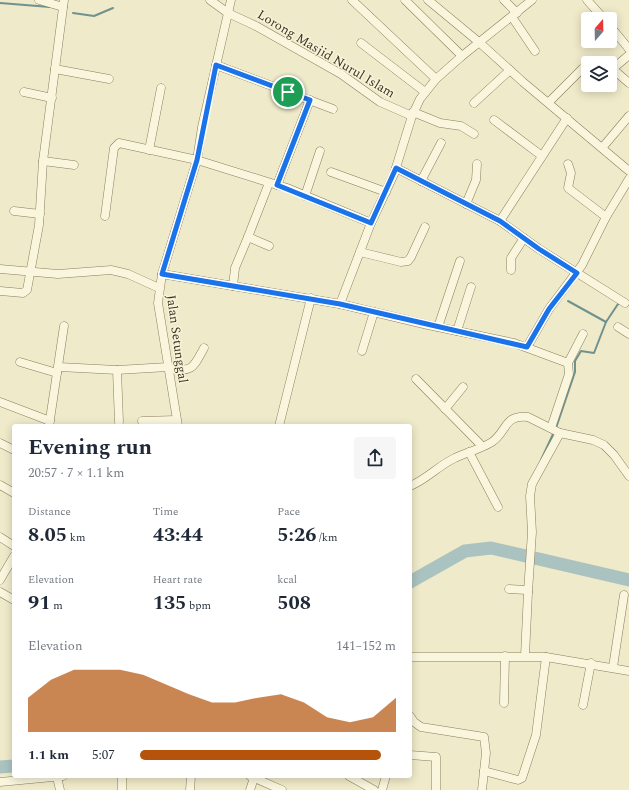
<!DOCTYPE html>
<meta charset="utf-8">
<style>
:root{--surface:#fff;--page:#f6f6f7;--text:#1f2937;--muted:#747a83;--accent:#b45309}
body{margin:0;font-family:Spectral,serif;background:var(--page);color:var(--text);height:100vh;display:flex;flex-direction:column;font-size:15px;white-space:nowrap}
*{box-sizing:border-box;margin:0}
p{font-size:13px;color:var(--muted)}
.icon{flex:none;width:22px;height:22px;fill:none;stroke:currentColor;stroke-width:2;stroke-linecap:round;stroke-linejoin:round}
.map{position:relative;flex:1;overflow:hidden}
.side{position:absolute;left:12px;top:424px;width:400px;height:354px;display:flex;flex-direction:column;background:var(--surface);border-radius:4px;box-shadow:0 2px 10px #0003}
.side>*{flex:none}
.needle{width:26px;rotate:20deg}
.tools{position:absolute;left:581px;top:12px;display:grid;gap:8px}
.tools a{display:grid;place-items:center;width:36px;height:36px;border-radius:4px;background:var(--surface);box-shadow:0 2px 10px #0003;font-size:20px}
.pin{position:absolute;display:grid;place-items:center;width:34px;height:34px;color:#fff;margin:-17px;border:2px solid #fff;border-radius:50%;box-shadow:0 1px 4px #0007}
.round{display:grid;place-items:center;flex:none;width:42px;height:42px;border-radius:4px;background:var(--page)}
.summary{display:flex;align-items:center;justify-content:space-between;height:68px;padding:0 16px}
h1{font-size:22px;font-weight:700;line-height:30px}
.stats{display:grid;grid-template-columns:repeat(3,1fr);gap:6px;height:68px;padding:4px 16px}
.stats div{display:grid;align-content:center}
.stats b{font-size:20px;font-weight:700}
.stats small{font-size:11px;font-weight:400}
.stats p{font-size:11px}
.chart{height:112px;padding:8px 16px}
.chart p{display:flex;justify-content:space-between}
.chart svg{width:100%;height:72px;margin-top:4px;fill:var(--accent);opacity:.7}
ul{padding:0 16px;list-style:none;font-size:13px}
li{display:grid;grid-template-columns:64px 48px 1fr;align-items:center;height:30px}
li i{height:10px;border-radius:5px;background:var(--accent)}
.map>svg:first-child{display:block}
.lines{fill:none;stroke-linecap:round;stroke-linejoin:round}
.stream{stroke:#70928f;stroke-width:2}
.river{stroke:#aac3c0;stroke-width:13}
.minor-casing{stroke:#8b7e5d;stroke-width:9}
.minor{stroke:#f9f6dd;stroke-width:8}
.route-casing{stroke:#fff;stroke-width:8}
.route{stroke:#1a73e8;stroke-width:5}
.labels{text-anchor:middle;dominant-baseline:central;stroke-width:3;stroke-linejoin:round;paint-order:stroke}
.street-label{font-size:13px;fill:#3c3321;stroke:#f6f3d9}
</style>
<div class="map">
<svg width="629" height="790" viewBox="0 0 629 790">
<rect width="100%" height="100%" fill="#efeac9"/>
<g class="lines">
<!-- stream -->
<g class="stream">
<path d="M0,3L50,7"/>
<path d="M73,13L94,16L113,8"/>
<path d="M568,301L606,322"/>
<path d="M556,428L575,372V361L581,351L594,353L606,322L618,304H622"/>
<path d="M541,460L554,432"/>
</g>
<!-- river -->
<g class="river">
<path d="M410,582L465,551L491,548L629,580"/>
<path d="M0,767L14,766"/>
</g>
<defs>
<g id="minor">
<path d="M39,0L63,7"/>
<path d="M210,0L228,13L256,26L341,74L380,102L412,116"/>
<path d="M352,0L436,79"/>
<path d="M405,0L462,56"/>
<path d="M428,0L480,43L523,82L629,171"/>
<path d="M504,0L517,13"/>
<path d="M587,0L604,19"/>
<path d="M512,17L535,51"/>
<path d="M610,26L629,49"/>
<path d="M361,43L425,92"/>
<path d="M629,55L616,66L614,70L629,83"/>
<path d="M216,65L333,109"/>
<path d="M55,69L109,79"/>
<path d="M24,92L52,98"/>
<path d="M549,102L582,69"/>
<path d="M474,103L510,70"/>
<path d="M413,112L440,123L461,126L474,134"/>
<path d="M494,120L542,156"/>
<path d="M602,148L629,116"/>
<path d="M149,150L161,88"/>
<path d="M43,161L74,165"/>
<path d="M568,164L571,173L568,188L606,217"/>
<path d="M396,168L500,221L539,249L625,303"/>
<path d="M331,172L386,192"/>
<path d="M421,181L441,143"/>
<path d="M277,185L310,100"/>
<path d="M305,196L320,151"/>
<path d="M466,204L476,180L477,164"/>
<path d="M14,211L40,214"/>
<path d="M105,216L114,148L119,143L197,160L287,188L371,223"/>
<path d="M500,221L567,118"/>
<path d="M248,237L269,183"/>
<path d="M360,252L401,262L408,261L411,257L425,227"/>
<path d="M0,269L58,274L111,270L128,274L159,288"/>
<path d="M511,270V258L524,238"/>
<path d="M162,274L340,304L428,325L514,343L568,363L569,374L551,428"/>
<path d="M233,286L235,268L248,237L269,246"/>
<path d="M0,291L23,293L27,290L39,225L43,161L64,0"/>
<path d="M340,304L371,223L394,174L412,116L420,99L436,79L462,56L532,0"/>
<path d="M438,327L460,261"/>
<path d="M618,327L629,334"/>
<path d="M457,331L471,287"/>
<path d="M527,347L549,309L582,265L606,217L629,179"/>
<path d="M362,351L374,312"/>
<path d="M20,362L57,373"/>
<path d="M568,363L583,334"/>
<path d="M59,367L117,370L168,367"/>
<path d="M169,369C193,372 193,368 204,348"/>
<path d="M117,370L119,422"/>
<path d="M416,379L482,446"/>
<path d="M0,402L50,421"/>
<path d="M445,409L463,387"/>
<path d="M142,421L176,420"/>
<path d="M49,426L64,326"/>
<path d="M178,426L158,303L162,274L197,160L202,127L231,0"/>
<path d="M279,426L311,298"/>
<path d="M0,443L14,450"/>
<path d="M469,452L498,507"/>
<path d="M0,485L14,493"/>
<path d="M410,486C426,480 439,465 455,458C467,452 481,449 492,442C507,432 504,414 528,417L560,433L593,440L604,445L614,455L629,476"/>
<path d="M0,537L14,546"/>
<path d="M0,580L14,556"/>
<path d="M509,589L526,590L528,592L525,656"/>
<path d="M0,592L14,600"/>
<path d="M528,592L532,532L530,496L532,484L560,433"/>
<path d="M410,657H546L629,671"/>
<path d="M613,667L624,595"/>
<path d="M504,703L505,656"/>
<path d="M583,705L591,663"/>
<path d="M410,716L414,722L421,727L484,737L486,753L482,790"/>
<path d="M410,755L436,757V790"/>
<path d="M484,771L518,780L522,778L536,735L546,657"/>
<path d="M250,776L282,790"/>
<path d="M349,776L374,790"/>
<path d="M57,777L60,790"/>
<path d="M0,782L63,776"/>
<path d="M122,790V776"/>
<path d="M190,790L191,776"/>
<path d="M250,790L254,778"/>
<path d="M382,790L386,776"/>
</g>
</defs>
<!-- minor casing -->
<use href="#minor" class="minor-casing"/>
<!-- minor -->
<use href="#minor" class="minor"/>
</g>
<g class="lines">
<defs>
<path id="route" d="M216,65L310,100L277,185L371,223L396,168L500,221L539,249L577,273L549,309L527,347L340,304L162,274L197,160Z"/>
</defs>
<!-- route casing -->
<use href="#route" class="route-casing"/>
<!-- route -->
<use href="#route" class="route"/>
</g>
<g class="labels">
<!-- street labels -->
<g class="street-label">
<text transform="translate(326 54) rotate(31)">Lorong Masjid Nurul Islam</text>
<text transform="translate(177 339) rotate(82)">Jalan Setunggal</text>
</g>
</g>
</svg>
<div class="tools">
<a><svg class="needle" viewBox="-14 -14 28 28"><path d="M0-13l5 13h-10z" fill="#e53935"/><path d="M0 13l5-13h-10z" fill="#747a83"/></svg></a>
<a><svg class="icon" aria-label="layers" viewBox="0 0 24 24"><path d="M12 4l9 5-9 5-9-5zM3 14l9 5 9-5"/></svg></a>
</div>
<div class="pin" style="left:288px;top:92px;background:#1e9e55"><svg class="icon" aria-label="arrive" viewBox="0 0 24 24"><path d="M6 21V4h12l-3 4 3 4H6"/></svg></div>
<section class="side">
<div class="summary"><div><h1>Evening run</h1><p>20:57 · 7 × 1.1 km</p></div><a class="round"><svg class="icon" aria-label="share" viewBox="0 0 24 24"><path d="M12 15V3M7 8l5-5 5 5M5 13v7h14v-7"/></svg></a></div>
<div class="stats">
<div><p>Distance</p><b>8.05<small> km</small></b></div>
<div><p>Time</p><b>43:44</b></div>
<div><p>Pace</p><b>5:26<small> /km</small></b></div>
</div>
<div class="stats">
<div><p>Elevation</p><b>91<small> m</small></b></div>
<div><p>Heart rate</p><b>135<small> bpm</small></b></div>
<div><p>kcal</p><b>508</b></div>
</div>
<div class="chart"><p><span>Elevation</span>141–152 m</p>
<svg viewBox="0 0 160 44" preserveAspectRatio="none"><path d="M0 44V23L10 12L20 6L30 6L40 6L50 9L60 15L70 21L80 26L90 26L100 23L110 21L120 26L130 35L140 38L150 35L160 23V44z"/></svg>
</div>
<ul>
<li><b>1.1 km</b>5:07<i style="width:94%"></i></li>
</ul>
</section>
</div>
